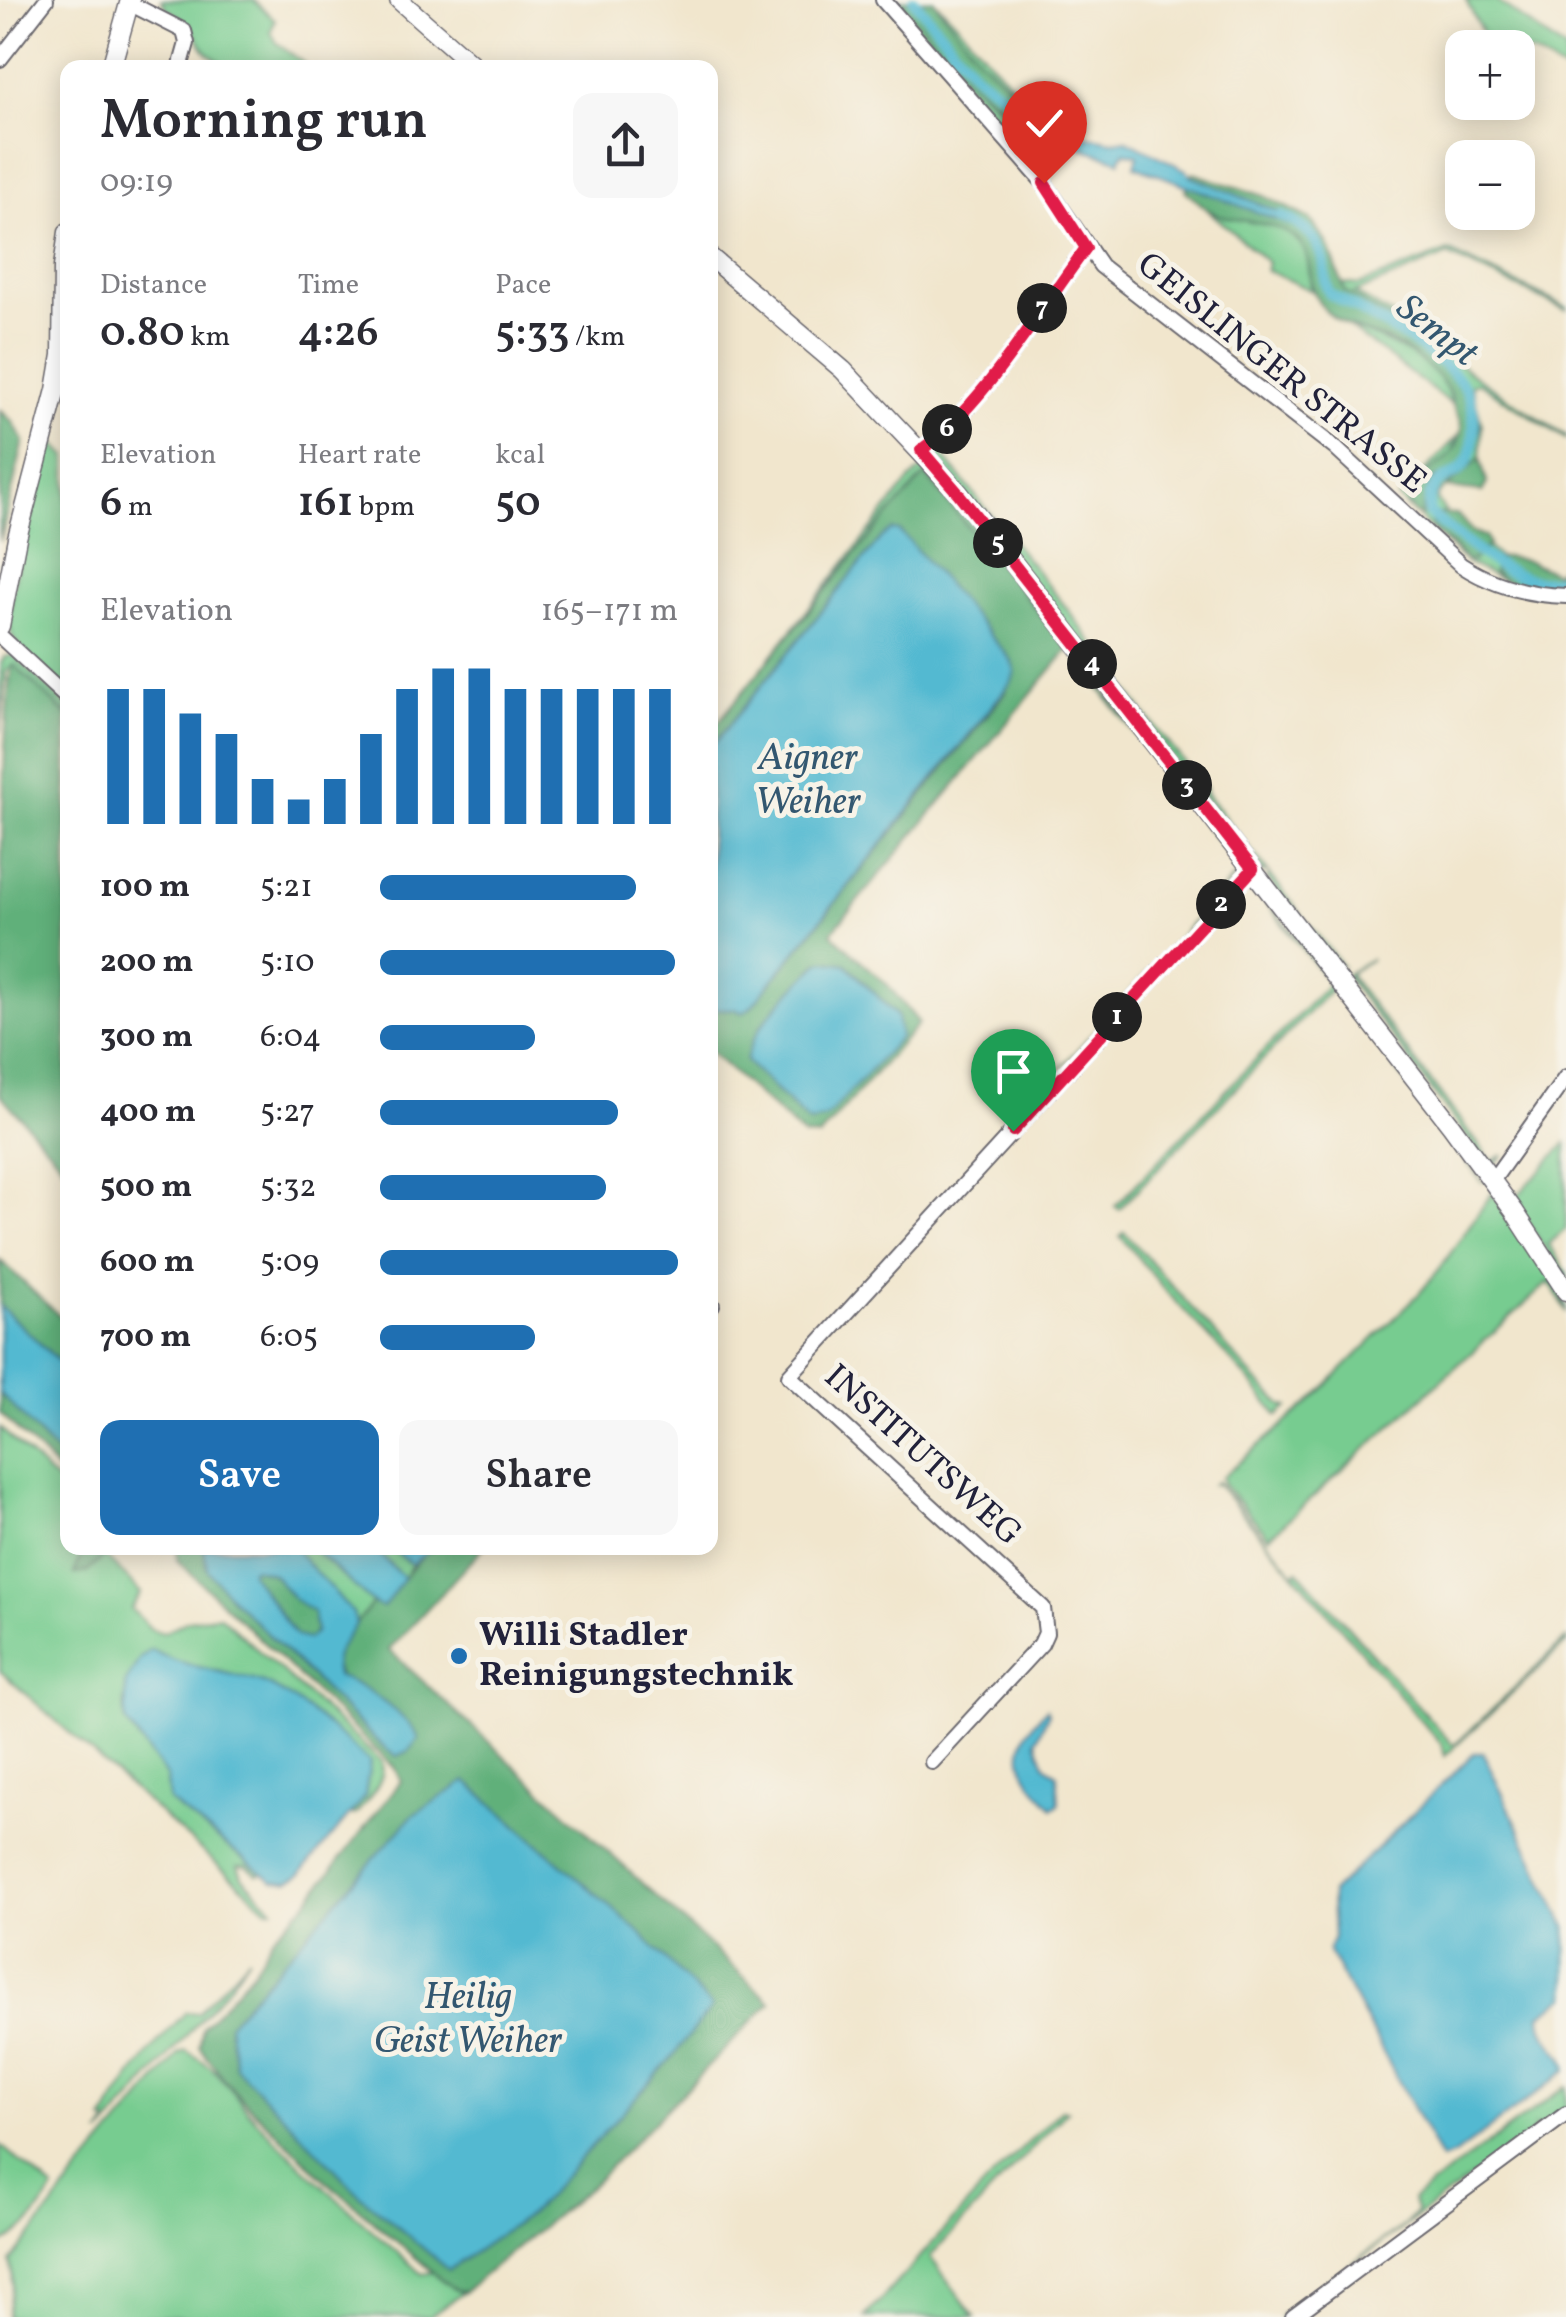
<!DOCTYPE html>
<meta charset="utf-8">
<style>
:root{--surface:#fff;--page:#f7f7f7;--text:#2b2b33;--muted:#7c7c81;--accent:#1f6fb2}
body{margin:0;font-family:Vollkorn,serif;background:var(--page);color:var(--text);height:100vh;display:flex;flex-direction:column;font-size:38px;white-space:nowrap}
*{box-sizing:border-box;margin:0}
p{font-size:32px;color:var(--muted)}
.icon{flex:none;width:55px;height:55px;fill:none;stroke:currentColor;stroke-width:2;stroke-linecap:round;stroke-linejoin:round}
.map{position:relative;flex:1;overflow:hidden}
.details{position:absolute;left:60px;top:60px;width:658px;height:1495px;display:flex;flex-direction:column;background:var(--surface);border-radius:20px;box-shadow:0 5px 25px #0003}
.details>*{flex:none}
.buttons{position:absolute;left:1445px;top:30px;display:grid;gap:20px}
.buttons a{display:grid;place-items:center;width:90px;height:90px;border-radius:20px;background:var(--surface);box-shadow:0 5px 25px #0003;font-size:50px}
.pin{position:absolute;display:grid;place-items:center;width:85px;height:85px;color:#fff;margin:-102px -42px;border-radius:50% 50% 50% 0;rotate:-45deg;box-shadow:0 0 10px #0007}
.pin .icon{rotate:45deg}
.km{position:absolute;width:50px;height:50px;margin:-25px;border-radius:50%;background:#222;color:#fff;font-size:28px;line-height:50px;text-align:center}
.round{display:grid;place-items:center;flex:none;width:105px;height:105px;border-radius:20px;background:var(--page)}
.summary{display:flex;align-items:center;justify-content:space-between;height:170px;padding:0 40px}
h1{font-size:55px;font-weight:600;line-height:75px}
.figures{display:grid;grid-template-columns:repeat(3,1fr);gap:15px;height:170px;padding:10px 40px}
.figures div{display:grid;align-content:center}
.figures b{font-size:42px;font-weight:600}
.figures small{font-size:28px;font-weight:400}
.figures p{font-size:28px}
.chart{height:280px;padding:20px 40px}
.chart p{display:flex;justify-content:space-between}
.chart svg{width:100%;height:180px;margin-top:10px;stroke:var(--accent);stroke-width:6}
.primary-button{display:flex;gap:20px;margin-top:auto;padding:20px 40px}
.primary-button a{flex:1;height:115px;border-radius:20px;background:var(--accent);color:#fff;font-size:40px;font-weight:600;line-height:115px;text-align:center}
.primary-button a+a{background:var(--page);color:var(--text)}
ul{padding:0 40px;list-style:none;font-size:32px}
li{display:grid;grid-template-columns:160px 120px 1fr;align-items:center;height:75px}
li i{height:25px;border-radius:12px;background:var(--accent)}
.map>svg:first-child{display:block}
.green{fill:#77cc90;stroke:#4c7766;stroke-width:2.5}
.forest{fill:#61b07a;stroke:#42695a;stroke-width:2.5;fill-rule:evenodd}
.water{fill:#53b9d1;stroke:#3a6e86;stroke-width:2.5;fill-rule:evenodd}
.lines{fill:none;stroke-linecap:round;stroke-linejoin:round}
.canal{stroke:#53b9d1;stroke-width:11}
.minor-casing{stroke:#6a676e;stroke-width:18}
.major-casing{stroke:#6a676e;stroke-width:21}
.minor{stroke:#fff;stroke-width:14}
.major{stroke:#fff;stroke-width:18}
.route-casing{stroke:#fff;stroke-width:20}
.route{stroke:#e11d48;stroke-width:12}
.poi-dot{fill:#1f6fb2;stroke:#f7f3e8;stroke-width:4}
.labels{text-anchor:middle;dominant-baseline:central;stroke-width:10;stroke-linejoin:round;paint-order:stroke}
.street-label{font-size:35px;fill:#22223b;stroke:#f7f3e8}
.poi-label{font-size:35px;font-weight:bold;fill:#22223b;stroke:#f7f3e8;text-anchor:start}
.water-label{font-size:38px;font-style:italic;fill:#335770;stroke:#f7f3e8}
</style>
<div class="map">
<svg width="1566" height="2317" viewBox="0 0 1566 2317">
<rect width="100%" height="100%" fill="#f7f3e8"/>
<filter id="ink" filterUnits="userSpaceOnUse"><feTurbulence type="fractalNoise" baseFrequency=".01" numOctaves="2"/><feDisplacementMap in="SourceGraphic" scale="20" xChannelSelector="R" yChannelSelector="G"/><feConvolveMatrix kernelMatrix="1 2 1 2 8 2 1 2 1" color-interpolation-filters="sRGB"/></filter>
<filter id="wash" filterUnits="userSpaceOnUse"><feTurbulence type="fractalNoise" baseFrequency=".0048" numOctaves="4" result="noise"/><feDisplacementMap in="SourceGraphic" scale="40" xChannelSelector="R" yChannelSelector="G"/><feGaussianBlur stdDeviation="2.25" result="paint"/><feColorMatrix in="noise" values="0 0 0 0 0 0 0 0 0 0 0 0 0 0 0 0 0 1.4 0 .05"/><feComposite in="paint" operator="in"/></filter>
<g filter="url(#wash)">
<rect width="100%" height="100%" fill="#f1e6cd"/>
<!-- green -->
<g class="green">
<path d="M161,0H253L275,20L271,32L277,43L309,67H228L207,53L188,23L166,8Z"/>
<path d="M891,0L904,3C946,52 990,119 1055,138L1041,152L1045,160L1039,170Z"/>
<path d="M933,0C973,30 1016,114 1073,114L1069,131L1031,114L1032,107L980,59Z"/>
<path d="M1466,0H1496L1566,51V73L1534,54L1518,50V48L1488,44Z"/>
<path d="M1209,211C1239,218 1290,220 1305,251C1311,265 1308,278 1312,291L1266,270L1268,263Z"/>
<path d="M1448,251L1566,307V310L1448,255L1355,293L1422,333L1472,374L1566,436V439L1479,383L1471,385L1482,424L1480,458L1438,494L1437,500L1447,514H1435L1434,530L1472,560L1487,547L1500,558L1502,580L1468,564L1398,498L1459,435L1451,455L1412,484L1423,498L1430,479L1450,475L1470,406L1428,342L1345,292L1342,283L1359,285Z"/>
<path d="M1346,325C1379,340 1447,361 1451,404Z"/>
<path d="M981,400L943,442L939,451L1066,607L1149,719L1206,789L1205,792L1342,966L1336,965L1267,878L1270,875L1267,871L1263,873L930,452Z"/>
<path d="M51,440L67,456V690C51,675 23,657 12,636C0,606 41,478 51,440Z"/>
<path d="M925,466L930,468L1241,864L1242,871L1017,1116L1239,872L1235,863L1069,649L926,475L877,528L735,702L910,480Z"/>
<path d="M13,655L67,706V715L13,664L6,672L0,732L1,664L4,657Z"/>
<path d="M1251,883L1344,993L1483,1183L1333,987L1119,1209L1115,1206L1329,983Z"/>
<path d="M1371,959L1351,972L1350,976L1489,1158L1493,1160L1503,1155L1496,1163L1484,1160L1345,975Z"/>
<path d="M1566,1143V1229L1549,1244L1566,1272V1281L1501,1182L1516,1197Z"/>
<path d="M1492,1193C1508,1216 1566,1286 1566,1310L1549,1282L1269,1537L1224,1485L1222,1477L1308,1404L1418,1295L1441,1267Z"/>
<path d="M1124,1232L1256,1380L1282,1405L1288,1407L1278,1416L1249,1380L1165,1290L1120,1236Z"/>
<path d="M0,1428L67,1491L68,1548H85L75,1573L87,1572L105,1556L141,1593L131,1609L151,1629L163,1633L188,1620L219,1615L382,1762C387,1781 368,1799 356,1814L350,1815L365,1796L370,1762L280,1691L219,1671L176,1663L151,1650L124,1700L126,1722L167,1777L169,1801L262,1873L258,1875L247,1866H238L242,1877L273,1908L267,1909L0,1671Z"/>
<path d="M1217,1482L1294,1573L1298,1570L1452,1744L1457,1743L1566,1639V1643L1445,1756L1442,1745L1217,1484H1214Z"/>
<path d="M294,1548H312L373,1603L356,1624L352,1613Z"/>
<path d="M373,1548H389L412,1564L404,1578Z"/>
<path d="M249,1957L228,1987L100,2136L109,2123L104,2120C124,2081 156,2043 186,2012L198,2013Z"/>
<path d="M186,2051C224,2071 230,2092 257,2121C309,2175 366,2225 422,2274L433,2272L457,2291L464,2292L429,2317H6L13,2285L11,2262L78,2174L179,2054Z"/>
<path d="M1566,2086V2108L1542,2127L1535,2126L1534,2132L1279,2317L1406,2224L1417,2212L1412,2200Z"/>
<path d="M1061,2110L1067,2111L930,2257L975,2317H865L992,2178Z"/>
<path d="M0,2145L54,2190C39,2211 26,2235 0,2244Z"/>
</g>
<!-- forest -->
<g class="forest">
<path d="M899,0H933L980,59L1032,107L1029,128L968,80Z"/>
<path d="M1193,173L1264,196L1310,219L1328,244L1345,292L1429,342L1463,391L1480,424L1475,448L1450,475L1430,479L1421,517L1413,512L1406,497C1419,469 1462,461 1461,427C1461,419 1455,413 1453,406C1451,402 1451,396 1449,392C1437,370 1406,348 1384,339C1364,332 1344,327 1328,313C1301,289 1318,257 1295,238C1269,218 1235,225 1208,210C1200,205 1192,196 1185,190Z"/>
<path d="M0,410L13,422L24,441L0,542Z"/>
<path d="M1480,458L1487,483L1482,492L1446,488Z"/>
<path d="M925,475L1069,649L831,933L888,985L919,1023L819,1137L804,1136L710,1052V1004L716,1009L751,1007L1006,692L1011,660L900,531L882,537L710,749V732L877,528ZM825,961L846,964L897,1016L761,1026L818,963Z"/>
<path d="M1435,514H1457L1472,531L1486,537L1489,545L1472,561H1465C1457,545 1436,539 1431,523Z"/>
<path d="M1506,557L1529,561L1555,573L1566,564V587C1544,591 1509,588 1493,572L1498,558Z"/>
<path d="M13,664L67,715V1170L0,1094C0,1037 0,688 13,664Z"/>
<path d="M0,1260L67,1323V1369L0,1306Z"/>
<path d="M0,1393L67,1464V1480L0,1413Z"/>
<path d="M85,1548H113L87,1572L74,1574Z"/>
<path d="M177,1548H204L207,1569L230,1597L385,1749C372,1730 326,1675 335,1653C340,1641 363,1615 373,1603L383,1607C392,1593 420,1553 434,1548C447,1543 469,1548 483,1548L389,1650L771,2002L594,2183L464,2292L457,2291L443,2281L324,2179L235,2092L199,2047L203,2027L253,1971L272,1938L306,1903L401,1781L394,1767L177,1560ZM711,2006L667,2063L531,2213L449,2270Z"/>
<path d="M255,1568L273,1574L294,1599L313,1612L316,1632L307,1639L296,1636L251,1574L250,1569Z"/>
</g>
<!-- water -->
<g class="water">
<path d="M1028,112L1073,133L1112,141L1127,140L1186,170L1192,177L1294,218L1290,225L1135,166L1138,155L1124,152L1120,161L1047,136L1022,120Z"/>
<path d="M892,530L899,531L910,542L1011,660L1015,671L1012,681L751,1007L743,1013L734,1009H716L710,1004V749L882,537Z"/>
<path d="M825,961L846,964L897,1016L900,1037L826,1118L809,1123L746,1061C754,1022 792,992 819,963Z"/>
<path d="M0,1306L67,1369V1464L0,1393Z"/>
<path d="M204,1548H294L353,1613L356,1624C344,1644 330,1651 336,1676C360,1683 409,1716 419,1739L407,1752L397,1756L385,1749L230,1597L207,1569ZM255,1568L273,1574L294,1599L313,1612L316,1632L307,1639L296,1636L251,1574V1569Z"/>
<path d="M312,1548H373L404,1578L383,1608L373,1603Z"/>
<path d="M389,1548H433L412,1564Z"/>
<path d="M151,1650C186,1668 226,1671 263,1683C293,1694 345,1740 370,1762L365,1796L300,1875L288,1881H273L169,1801L167,1777L126,1722L125,1684L140,1658Z"/>
<path d="M1047,1709L1049,1713L1036,1740L1045,1765L1057,1774L1059,1804L1053,1808C1018,1771 1005,1748 1047,1709Z"/>
<path d="M1474,1753H1483L1566,1927V1997L1541,2015C1542,2047 1565,2044 1566,2071L1453,2156L1441,2160L1328,1950L1333,1937L1331,1893Z"/>
<path d="M466,1781L635,1928L712,2007L667,2063L531,2213L449,2270L361,2196L235,2066L228,2024L412,1816Z"/>
</g>
<g class="lines">
<!-- canal -->
<g class="canal">
<path d="M914,0L974,73L1038,122"/>
<path d="M1281,216C1306,226 1323,242 1325,270C1326,281 1324,285 1330,294C1364,313 1454,359 1468,394C1474,409 1475,426 1473,440C1472,446 1473,450 1470,456C1455,487 1427,470 1429,513C1462,539 1521,597 1566,577"/>
</g>
</g>
</g>
<g filter="url(#ink)">
<g class="lines">
<defs>
<g id="minor">
<path d="M883,0L1044,183L1101,266L1335,448L1461,565C1492,585 1529,595 1566,596"/>
<path d="M129,3L184,31L187,43L180,68"/>
<path d="M0,59L46,0"/>
<path d="M921,450C983,406 1040,310 1086,248"/>
<path d="M0,636L68,699"/>
<path d="M1492,1181L1566,1077"/>
<path d="M951,1199L1253,869"/>
<path d="M710,1304L712,1305"/>
<path d="M932,1762L1041,1644L1046,1633L1043,1608L789,1376L949,1201"/>
<path d="M1293,2317L1566,2114"/>
</g>
<g id="major">
<path d="M399,0L476,68"/>
<path d="M111,68L130,0"/>
<path d="M710,257L843,370L959,493L1451,1125L1514,1211L1566,1291"/>
<path d="M0,626L17,538L56,390L62,355L63,267L68,232"/>
</g>
</defs>
<!-- minor casing -->
<use href="#minor" class="minor-casing"/>
<!-- major casing -->
<use href="#major" class="major-casing"/>
<!-- minor -->
<use href="#minor" class="minor"/>
<!-- major -->
<use href="#major" class="major"/>
</g>
</g>
<g class="lines" filter="url(#ink)">
<defs>
<path id="route" d="M1013,1131L1253,869L958,493L921,450C983,406 1040,310 1086,248L1044,183"/>
</defs>
<!-- route casing -->
<use href="#route" class="route-casing"/>
<!-- route -->
<use href="#route" class="route"/>
</g>
<!-- markers -->
<circle class="poi-dot" cx="459" cy="1656" r="10"/>
<g class="labels">
<!-- street labels -->
<g class="street-label">
<text transform="translate(1281 374) rotate(39)">GEISLINGER STRASSE</text>
<text transform="translate(922 1456) rotate(42)">INSTITUTSWEG</text>
</g>
<!-- poi labels -->
<g class="poi-label">
<text x="479" y="1636">Willi Stadler<tspan x="479" dy="40">Reinigungstechnik</tspan></text>
</g>
<!-- water labels -->
<g class="water-label">
<text transform="translate(1436 332) rotate(38)">Sempt</text>
<text x="808" y="759">Aigner<tspan x="808" dy="44">Weiher</tspan></text>
<text x="468" y="1998">Heilig<tspan x="468" dy="44">Geist Weiher</tspan></text>
</g>
</g>
</svg>
<div class="buttons">
<a>+</a>
<a>−</a>
</div>
<div class="pin" style="left:1013px;top:1131px;background:#1e9e55"><svg class="icon" aria-label="arrive" viewBox="0 0 24 24"><path d="M6 21V4h12l-3 4 3 4H6"/></svg></div>
<div class="pin" style="left:1044px;top:183px;background:#d93025"><svg class="icon" aria-label="check" viewBox="0 0 24 24"><path d="M5 12l5 5 9-10"/></svg></div>
<b class="km" style="left:1117px;top:1017px">1</b>
<b class="km" style="left:1221px;top:904px">2</b>
<b class="km" style="left:1187px;top:785px">3</b>
<b class="km" style="left:1092px;top:664px">4</b>
<b class="km" style="left:998px;top:543px">5</b>
<b class="km" style="left:947px;top:429px">6</b>
<b class="km" style="left:1042px;top:308px">7</b>
<section class="details">
<div class="summary"><div><h1>Morning run</h1><p>09:19</p></div><a class="round"><svg class="icon" aria-label="share" viewBox="0 0 24 24"><path d="M12 15V3M7 8l5-5 5 5M5 13v7h14v-7"/></svg></a></div>
<div class="figures">
<div><p>Distance</p><b>0.80<small> km</small></b></div>
<div><p>Time</p><b>4:26</b></div>
<div><p>Pace</p><b>5:33<small> /km</small></b></div>
</div>
<div class="figures">
<div><p>Elevation</p><b>6<small> m</small></b></div>
<div><p>Heart rate</p><b>161<small> bpm</small></b></div>
<div><p>kcal</p><b>50</b></div>
</div>
<div class="chart"><p><span>Elevation</span>165–171 m</p>
<svg viewBox="0 0 160 44" preserveAspectRatio="none"><path d="M5 44V11M15 44V11M25 44V17M35 44V22M45 44V33M55 44V38M65 44V33M75 44V22M85 44V11M95 44V6M105 44V6M115 44V11M125 44V11M135 44V11M145 44V11M155 44V11"/></svg>
</div>
<ul>
<li><b>100 m</b>5:21<i style="width:86%"></i></li>
<li><b>200 m</b>5:10<i style="width:99%"></i></li>
<li><b>300 m</b>6:04<i style="width:52%"></i></li>
<li><b>400 m</b>5:27<i style="width:80%"></i></li>
<li><b>500 m</b>5:32<i style="width:76%"></i></li>
<li><b>600 m</b>5:09<i style="width:100%"></i></li>
<li><b>700 m</b>6:05<i style="width:52%"></i></li>
</ul>
<div class="primary-button"><a>Save</a><a>Share</a></div>
</section>
</div>
